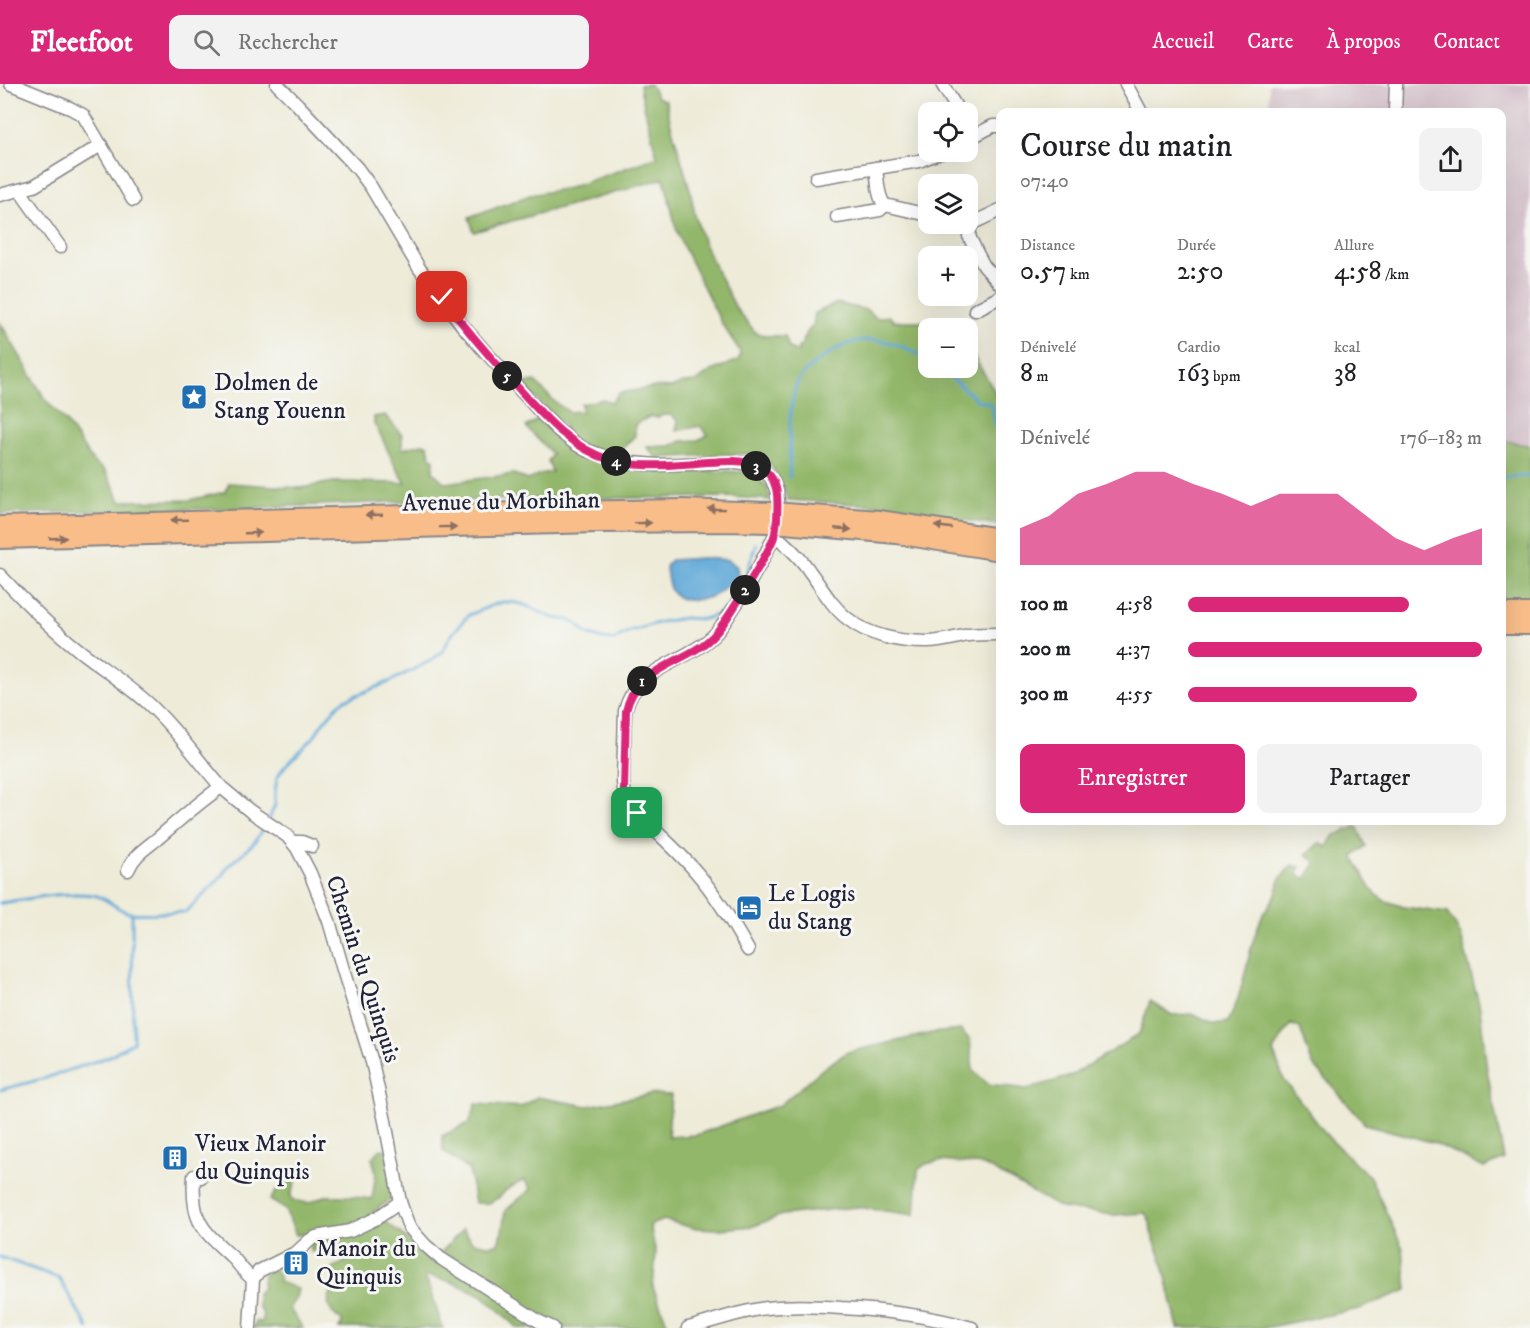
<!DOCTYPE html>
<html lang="fr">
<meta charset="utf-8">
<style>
:root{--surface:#fff;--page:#f2f2f2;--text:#202124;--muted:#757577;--accent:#db2777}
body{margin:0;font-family:"IM FELL DW Pica",serif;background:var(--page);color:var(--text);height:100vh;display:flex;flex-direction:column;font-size:22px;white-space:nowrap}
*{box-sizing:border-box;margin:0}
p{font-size:20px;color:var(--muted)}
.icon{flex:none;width:33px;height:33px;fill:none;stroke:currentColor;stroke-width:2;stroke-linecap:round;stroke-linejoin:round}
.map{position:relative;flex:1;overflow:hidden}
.drawer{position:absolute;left:996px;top:24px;width:510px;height:717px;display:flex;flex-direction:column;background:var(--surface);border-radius:12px;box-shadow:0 6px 24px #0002}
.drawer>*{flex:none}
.buttons{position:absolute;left:918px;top:18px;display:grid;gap:12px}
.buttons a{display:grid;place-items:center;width:60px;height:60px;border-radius:12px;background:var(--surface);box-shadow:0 6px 24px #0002;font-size:30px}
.pin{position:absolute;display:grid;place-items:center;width:51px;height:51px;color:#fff;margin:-26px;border-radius:12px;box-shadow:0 3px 9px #0006}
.km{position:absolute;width:30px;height:30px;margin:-15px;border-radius:50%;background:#222;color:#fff;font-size:16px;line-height:30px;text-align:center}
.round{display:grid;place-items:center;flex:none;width:63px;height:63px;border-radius:12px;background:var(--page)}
.overview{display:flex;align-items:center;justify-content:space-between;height:102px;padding:0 24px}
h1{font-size:33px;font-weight:600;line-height:45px}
.figures{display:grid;grid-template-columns:repeat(3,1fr);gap:9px;height:102px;padding:6px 24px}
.figures div{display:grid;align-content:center}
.figures b{font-size:26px;font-weight:600}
.figures small{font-size:16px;font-weight:400}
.figures p{font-size:16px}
.chart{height:168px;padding:12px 24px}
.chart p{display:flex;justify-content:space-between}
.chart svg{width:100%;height:108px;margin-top:6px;fill:var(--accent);opacity:.7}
.action{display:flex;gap:12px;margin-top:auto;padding:12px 24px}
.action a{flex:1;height:69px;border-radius:12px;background:var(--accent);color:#fff;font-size:24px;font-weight:600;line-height:69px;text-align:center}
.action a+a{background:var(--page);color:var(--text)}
ul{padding:0 24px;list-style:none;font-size:20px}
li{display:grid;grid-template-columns:96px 72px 1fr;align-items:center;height:45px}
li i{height:15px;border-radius:8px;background:var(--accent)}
header{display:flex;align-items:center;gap:36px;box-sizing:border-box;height:84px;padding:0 30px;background:var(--accent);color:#fff}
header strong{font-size:28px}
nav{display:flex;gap:33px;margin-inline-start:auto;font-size:21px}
.search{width:420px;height:54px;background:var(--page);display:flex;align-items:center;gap:15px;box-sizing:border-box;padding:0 21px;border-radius:12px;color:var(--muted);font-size:22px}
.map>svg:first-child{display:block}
.industrial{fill:#d2bdc8}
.forest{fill:#93b76b;stroke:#5a6c53;stroke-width:1.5}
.water{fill:#61a9d8;stroke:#42668a;stroke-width:1.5}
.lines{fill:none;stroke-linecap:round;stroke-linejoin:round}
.stream{stroke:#61a9d8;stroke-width:3}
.minor-casing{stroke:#88868a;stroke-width:15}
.highway-casing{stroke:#88868a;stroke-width:20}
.minor{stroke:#fff;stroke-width:12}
.highway{stroke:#f8bd89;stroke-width:16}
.highway-bridge-casing{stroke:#88868a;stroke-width:20;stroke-linecap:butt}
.highway-bridge{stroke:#f8bd89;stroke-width:16}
.oneway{fill:#8d7062}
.route-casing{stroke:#fff;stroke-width:12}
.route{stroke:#db2777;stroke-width:8}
.labels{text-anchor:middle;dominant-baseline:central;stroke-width:6;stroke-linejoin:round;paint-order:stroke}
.poi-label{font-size:24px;fill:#22223b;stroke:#f6f6f2;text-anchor:start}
.street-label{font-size:24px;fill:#22223b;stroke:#f6f6f2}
</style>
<header>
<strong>Fleetfoot</strong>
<div class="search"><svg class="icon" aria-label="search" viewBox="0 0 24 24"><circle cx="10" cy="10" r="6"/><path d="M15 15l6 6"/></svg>Rechercher</div>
<nav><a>Accueil</a><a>Carte</a><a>À propos</a><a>Contact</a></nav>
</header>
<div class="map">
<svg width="1530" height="1244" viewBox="0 0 1530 1244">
<rect width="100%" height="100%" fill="#f6f6f2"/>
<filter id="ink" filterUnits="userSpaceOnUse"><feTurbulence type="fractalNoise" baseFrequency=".0167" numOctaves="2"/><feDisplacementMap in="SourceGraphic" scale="12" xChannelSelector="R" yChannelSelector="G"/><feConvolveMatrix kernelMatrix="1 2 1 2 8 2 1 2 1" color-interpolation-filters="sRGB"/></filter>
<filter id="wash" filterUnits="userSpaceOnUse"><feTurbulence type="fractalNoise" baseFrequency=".008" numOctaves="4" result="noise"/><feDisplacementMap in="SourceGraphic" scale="24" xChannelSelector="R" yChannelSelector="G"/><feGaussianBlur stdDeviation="1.35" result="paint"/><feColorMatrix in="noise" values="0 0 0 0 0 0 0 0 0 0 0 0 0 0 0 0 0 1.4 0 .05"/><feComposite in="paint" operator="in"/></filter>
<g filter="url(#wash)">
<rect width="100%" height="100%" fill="#eeebd8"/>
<!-- industrial -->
<path class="industrial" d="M1269,0H1530V387H1502V28H1269Z"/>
<!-- forest -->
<g class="forest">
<path d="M650,0L657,13L666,17L671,41L690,105L695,131L703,157L713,179L737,226L756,249L769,252H785L789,264L798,268V263L801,262L808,247L813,242L815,229L837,219L867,226L877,234L889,232L894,237H918L938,244H928V284H968V263L994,306L1000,324V441L912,429L873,421L788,416L780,396L770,380L750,370H727L656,374L647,363L670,362L682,357L698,356L708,351L700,342L676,347L678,337L671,331H663L657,334L651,332L635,340V352L615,371L639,384L665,389L723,387L743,388L752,391L767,402L770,416L730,413L536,415L392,418L226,425H151L0,430V238L45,315L66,338L94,379L104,386L113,401L120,417L189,416L225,408L229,399L301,404L333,398L406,399L395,382L381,352L374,340V333L385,331L402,351V365L422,360L428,361L430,372L434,376L433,388L445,399L514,390L528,396L541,390L552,388L548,377L552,370L526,343L540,334L558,354L565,343L522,300L534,297L555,318L569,328L582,327L581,320L603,315L612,318L619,309L656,303L671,304L683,299L696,298L711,287L739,276L740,267L722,240L681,158L676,144L664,94C601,114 537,129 474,148L469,134L530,111L569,104L657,73C652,49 643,25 640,1Z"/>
<path d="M1502,356L1530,362V516L1502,515Z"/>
<path d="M1357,742L1366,762L1353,772L1372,806L1383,816L1404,823L1447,829L1456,842L1462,855L1480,924L1487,986L1504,1075L1484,1084L1435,1059L1365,1040L1312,979L1300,944L1291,940L1273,967L1284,996L1329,1054L1370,1093L1403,1165L1407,1206L1359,1225L1269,1243L1259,1244H1178L1162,1176L1151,1148L1150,1137L1145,1129L1114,1131L1061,1124L984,1081L940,1077L926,1080L918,1086L915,1131L856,1123L782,1131L754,1142L721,1145L693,1144L664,1136L650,1141L656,1170L653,1203L669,1244H518L483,1212L452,1198L425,1191L443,1244H339L342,1240V1237C325,1225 325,1217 336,1200L332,1185L348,1176L340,1166L319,1164L311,1168L309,1161L319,1150L296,1151L285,1125L270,1116L277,1106L290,1097L296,1098L291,1110L292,1116L308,1119L325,1112H345L372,1115L376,1089L372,1074L381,1065L386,1066L396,1112L373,1128L398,1147L432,1178L463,1145L472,1158L488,1161L497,1160L502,1149L505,1127L531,1105L524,1096L506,1106L500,1113L489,1119H475L469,1086L443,1067L442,1052L469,1039L476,1020L521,1023L537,1013L588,1022L651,1010L671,1011L668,1053L696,1051L780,1021L826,982L848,968L932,949L961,946L970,956L973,987L988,1000L1027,1005L1071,992L1139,950L1150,917L1172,931L1195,930L1213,940L1228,938C1231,931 1235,924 1237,917C1247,889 1249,860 1262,833C1268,821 1280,810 1279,796L1292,781L1300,783L1297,790L1305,795L1316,778L1306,771L1319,759L1327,763L1333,752Z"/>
<path d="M274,1184L279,1192V1198L298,1205L296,1214L289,1224L303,1244H253L256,1237L261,1239L263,1229L258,1223L257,1209L263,1204L262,1198L264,1191Z"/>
</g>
<!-- water -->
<path class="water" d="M702,474L729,476L737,483L738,491C731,496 724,505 717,510C706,516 680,520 672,508C668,503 666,487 666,481L671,476Z"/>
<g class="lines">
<!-- stream -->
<g class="stream">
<path d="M940,284L977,316L991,320L1000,360"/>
<path d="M1502,393L1530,392"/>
<path d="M789,394C791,367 786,322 798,297C802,288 813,281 821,275C830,269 848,258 858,257C884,253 908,263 928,276"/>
<path d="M745,495L756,460"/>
<path d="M269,735L275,721V708L277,693L285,682L314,653L321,641L337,622L345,616L389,598L430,577L442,568L450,553L463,537L469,531L493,521L502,518H512L525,521L553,534L569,536L577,540L587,550L603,555L614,556L627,548L661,538L684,534L704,535L716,531L724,527L734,513"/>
<path d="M0,819C30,815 62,807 93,811C107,813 117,826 130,829C144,831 172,828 186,828L222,792L228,782L254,759L265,741"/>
<path d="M0,1006L46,994L108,973L133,958L132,829"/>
<path d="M0,1173L59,1194L88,1244"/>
</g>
</g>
</g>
<g filter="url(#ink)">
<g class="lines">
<defs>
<g id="minor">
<path d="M11,0L70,24L83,31L133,116"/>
<path d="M277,0L298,21L357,84L371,103L419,184L462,241L482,264L543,331L558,346L576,360L586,366L621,378L656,381L737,378L760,383L771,394L777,407L778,417L775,451C788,462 801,474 810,488C822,504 832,523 848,535C869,552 900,558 927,558C941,558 954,554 968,551C979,550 990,550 1000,550"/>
<path d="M942,0L959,28"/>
<path d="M1126,0L1141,28"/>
<path d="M1395,28L1396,0"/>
<path d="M968,55L993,42H1000"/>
<path d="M876,84C878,96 877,113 885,121L928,131"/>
<path d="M816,94L919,77L941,68"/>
<path d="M21,106L25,114L60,163"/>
<path d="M0,111L34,102L101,61"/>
<path d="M837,133L880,126L885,121"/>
<path d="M968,139L971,140L1000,126"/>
<path d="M971,140L969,152L977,169L984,182L1000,200"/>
<path d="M975,226L1000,213"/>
<path d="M0,491C25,518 51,544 80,567C103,585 127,600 149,620C176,645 197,675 221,703L250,727L287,752L297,764L310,789L329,837L344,889L372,978L385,1037L400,1118L409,1143L425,1161L440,1174L540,1238L553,1244"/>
<path d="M293,758H302L312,762"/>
<path d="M128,786C134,771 146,764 157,755C178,737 198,719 221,703"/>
<path d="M748,866C733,839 717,812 697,789C677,765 653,745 631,724L625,712L623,698L625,627C636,581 687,580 716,549C724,540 730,529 737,519C751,497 764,474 775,451"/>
<path d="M201,1093L194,1092C191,1139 202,1145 233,1174C240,1181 244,1189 253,1195L259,1187L297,1168L310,1156L316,1153L350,1147L377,1134L400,1118"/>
<path d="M250,1244L253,1195"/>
<path d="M688,1244C714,1237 740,1227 767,1224C792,1221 816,1222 841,1224C884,1226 929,1232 972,1244"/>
</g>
<g id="highway">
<path d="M787,428L879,435L1000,453"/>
<path d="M0,441L559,426L682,424L774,427"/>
<path d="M785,441L896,451L1000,468"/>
<path d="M0,456L599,440L723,439L769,440"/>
<path d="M1502,528H1530"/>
<path d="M1502,542H1530"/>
</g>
</defs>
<!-- minor casing -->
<use href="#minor" class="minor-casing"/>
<!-- highway casing -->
<use href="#highway" class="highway-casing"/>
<!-- minor -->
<use href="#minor" class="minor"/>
<!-- highway -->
<use href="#highway" class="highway"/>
<defs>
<g id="highway-bridge">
<path d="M774,427L787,428"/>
<path d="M769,440L785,441"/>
</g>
</defs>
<!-- highway-bridge casing -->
<use href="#highway-bridge" class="highway-bridge-casing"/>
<!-- highway-bridge -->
<use href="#highway-bridge" class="highway-bridge"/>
</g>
<!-- one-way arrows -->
<defs><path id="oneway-solid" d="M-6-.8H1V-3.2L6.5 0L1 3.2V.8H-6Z" transform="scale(1.5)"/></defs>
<g class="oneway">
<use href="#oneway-solid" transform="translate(716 425) rotate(-179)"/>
<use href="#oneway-solid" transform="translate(374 431) rotate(178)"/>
<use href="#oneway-solid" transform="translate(179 436) rotate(178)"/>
<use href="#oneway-solid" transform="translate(643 439) rotate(-1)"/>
<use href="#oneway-solid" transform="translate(448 443) rotate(-1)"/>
<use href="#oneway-solid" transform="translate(943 443) rotate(-172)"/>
<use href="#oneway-solid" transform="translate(843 445) rotate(5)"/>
<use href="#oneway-solid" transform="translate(253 449) rotate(-2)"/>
<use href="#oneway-solid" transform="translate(58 454) rotate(-2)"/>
</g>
</g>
<g class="lines" filter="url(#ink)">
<defs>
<path id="route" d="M442,213C464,243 487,270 512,297C541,329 568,363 610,376C637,384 668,381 696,379C716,378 740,373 759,383C780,393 778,415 777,435C776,441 776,447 774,453C768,469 757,485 748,501C738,517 728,535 715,550C687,581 636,581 626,627L624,706L627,718L637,729"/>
</defs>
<!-- route casing -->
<use href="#route" class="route-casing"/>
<!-- route -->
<use href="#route" class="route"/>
</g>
<!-- icons -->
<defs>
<symbol id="sight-square" viewBox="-11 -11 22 22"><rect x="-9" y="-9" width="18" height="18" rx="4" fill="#1f6fb2" stroke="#f6f6f2"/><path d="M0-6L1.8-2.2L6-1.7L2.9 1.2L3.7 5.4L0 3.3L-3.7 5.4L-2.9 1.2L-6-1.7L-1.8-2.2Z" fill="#fff"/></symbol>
<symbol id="hotel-square" viewBox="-11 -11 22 22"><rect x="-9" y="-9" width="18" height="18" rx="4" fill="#1f6fb2" stroke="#f6f6f2"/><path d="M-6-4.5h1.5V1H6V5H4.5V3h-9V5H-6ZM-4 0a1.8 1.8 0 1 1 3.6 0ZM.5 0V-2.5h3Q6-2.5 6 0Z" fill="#fff"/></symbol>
<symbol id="building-square" viewBox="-11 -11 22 22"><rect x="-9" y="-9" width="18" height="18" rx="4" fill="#1f6fb2" stroke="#f6f6f2"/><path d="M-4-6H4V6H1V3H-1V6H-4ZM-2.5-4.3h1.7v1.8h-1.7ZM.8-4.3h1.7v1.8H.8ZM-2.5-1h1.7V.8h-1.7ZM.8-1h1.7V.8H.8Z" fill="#fff"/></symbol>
</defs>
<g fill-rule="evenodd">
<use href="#sight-square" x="179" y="298" width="30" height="30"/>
<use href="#hotel-square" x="734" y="809" width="30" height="30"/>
<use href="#building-square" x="160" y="1059" width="30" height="30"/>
<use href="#building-square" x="281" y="1164" width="30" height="30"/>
</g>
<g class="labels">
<!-- poi labels -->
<g class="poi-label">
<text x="214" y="299">Dolmen de<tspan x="214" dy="28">Stang Youenn</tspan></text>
<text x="768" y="810">Le Logis<tspan x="768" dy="28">du Stang</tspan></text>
<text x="195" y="1060">Vieux Manoir<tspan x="195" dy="28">du Quinquis</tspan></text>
<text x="316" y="1165">Manoir du<tspan x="316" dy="28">Quinquis</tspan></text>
</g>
<!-- street labels -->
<g class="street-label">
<text transform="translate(501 418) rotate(-1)">Avenue du Morbihan</text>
<text transform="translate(363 885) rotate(72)">Chemin du Quinquis</text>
</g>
</g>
</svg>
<div class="buttons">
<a><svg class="icon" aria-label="locate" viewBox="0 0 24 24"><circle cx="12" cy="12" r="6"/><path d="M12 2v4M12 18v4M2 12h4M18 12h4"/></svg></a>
<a><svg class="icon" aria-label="layers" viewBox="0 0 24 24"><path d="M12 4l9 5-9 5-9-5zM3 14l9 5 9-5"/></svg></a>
<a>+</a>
<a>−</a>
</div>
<div class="pin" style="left:637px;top:729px;background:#1e9e55"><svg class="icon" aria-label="arrive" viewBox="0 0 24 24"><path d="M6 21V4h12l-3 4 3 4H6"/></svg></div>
<div class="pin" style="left:442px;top:213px;background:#d93025"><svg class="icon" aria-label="check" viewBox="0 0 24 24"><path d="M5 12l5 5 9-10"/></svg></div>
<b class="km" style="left:642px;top:597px">1</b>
<b class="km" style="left:745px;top:506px">2</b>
<b class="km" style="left:756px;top:382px">3</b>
<b class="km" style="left:616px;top:377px">4</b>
<b class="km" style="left:507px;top:292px">5</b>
<section class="drawer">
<div class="overview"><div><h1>Course du matin</h1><p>07:40</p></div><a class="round"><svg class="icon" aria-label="share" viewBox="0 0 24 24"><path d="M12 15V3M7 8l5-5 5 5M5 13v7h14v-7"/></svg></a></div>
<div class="figures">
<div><p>Distance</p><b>0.57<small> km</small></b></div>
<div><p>Durée</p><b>2:50</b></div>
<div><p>Allure</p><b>4:58<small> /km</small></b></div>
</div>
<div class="figures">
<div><p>Dénivelé</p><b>8<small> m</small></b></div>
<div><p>Cardio</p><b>163<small> bpm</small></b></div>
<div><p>kcal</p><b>38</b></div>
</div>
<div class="chart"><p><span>Dénivelé</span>176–183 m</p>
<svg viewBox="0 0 160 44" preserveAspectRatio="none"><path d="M0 44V29L10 24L20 15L30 11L40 6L50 6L60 11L70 15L80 20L90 15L100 15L110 15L120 24L130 33L140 38L150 33L160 29V44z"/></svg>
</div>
<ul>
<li><b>100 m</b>4:58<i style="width:75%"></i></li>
<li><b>200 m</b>4:37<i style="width:100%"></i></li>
<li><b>300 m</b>4:55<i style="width:78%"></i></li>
</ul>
<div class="action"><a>Enregistrer</a><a>Partager</a></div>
</section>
</div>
